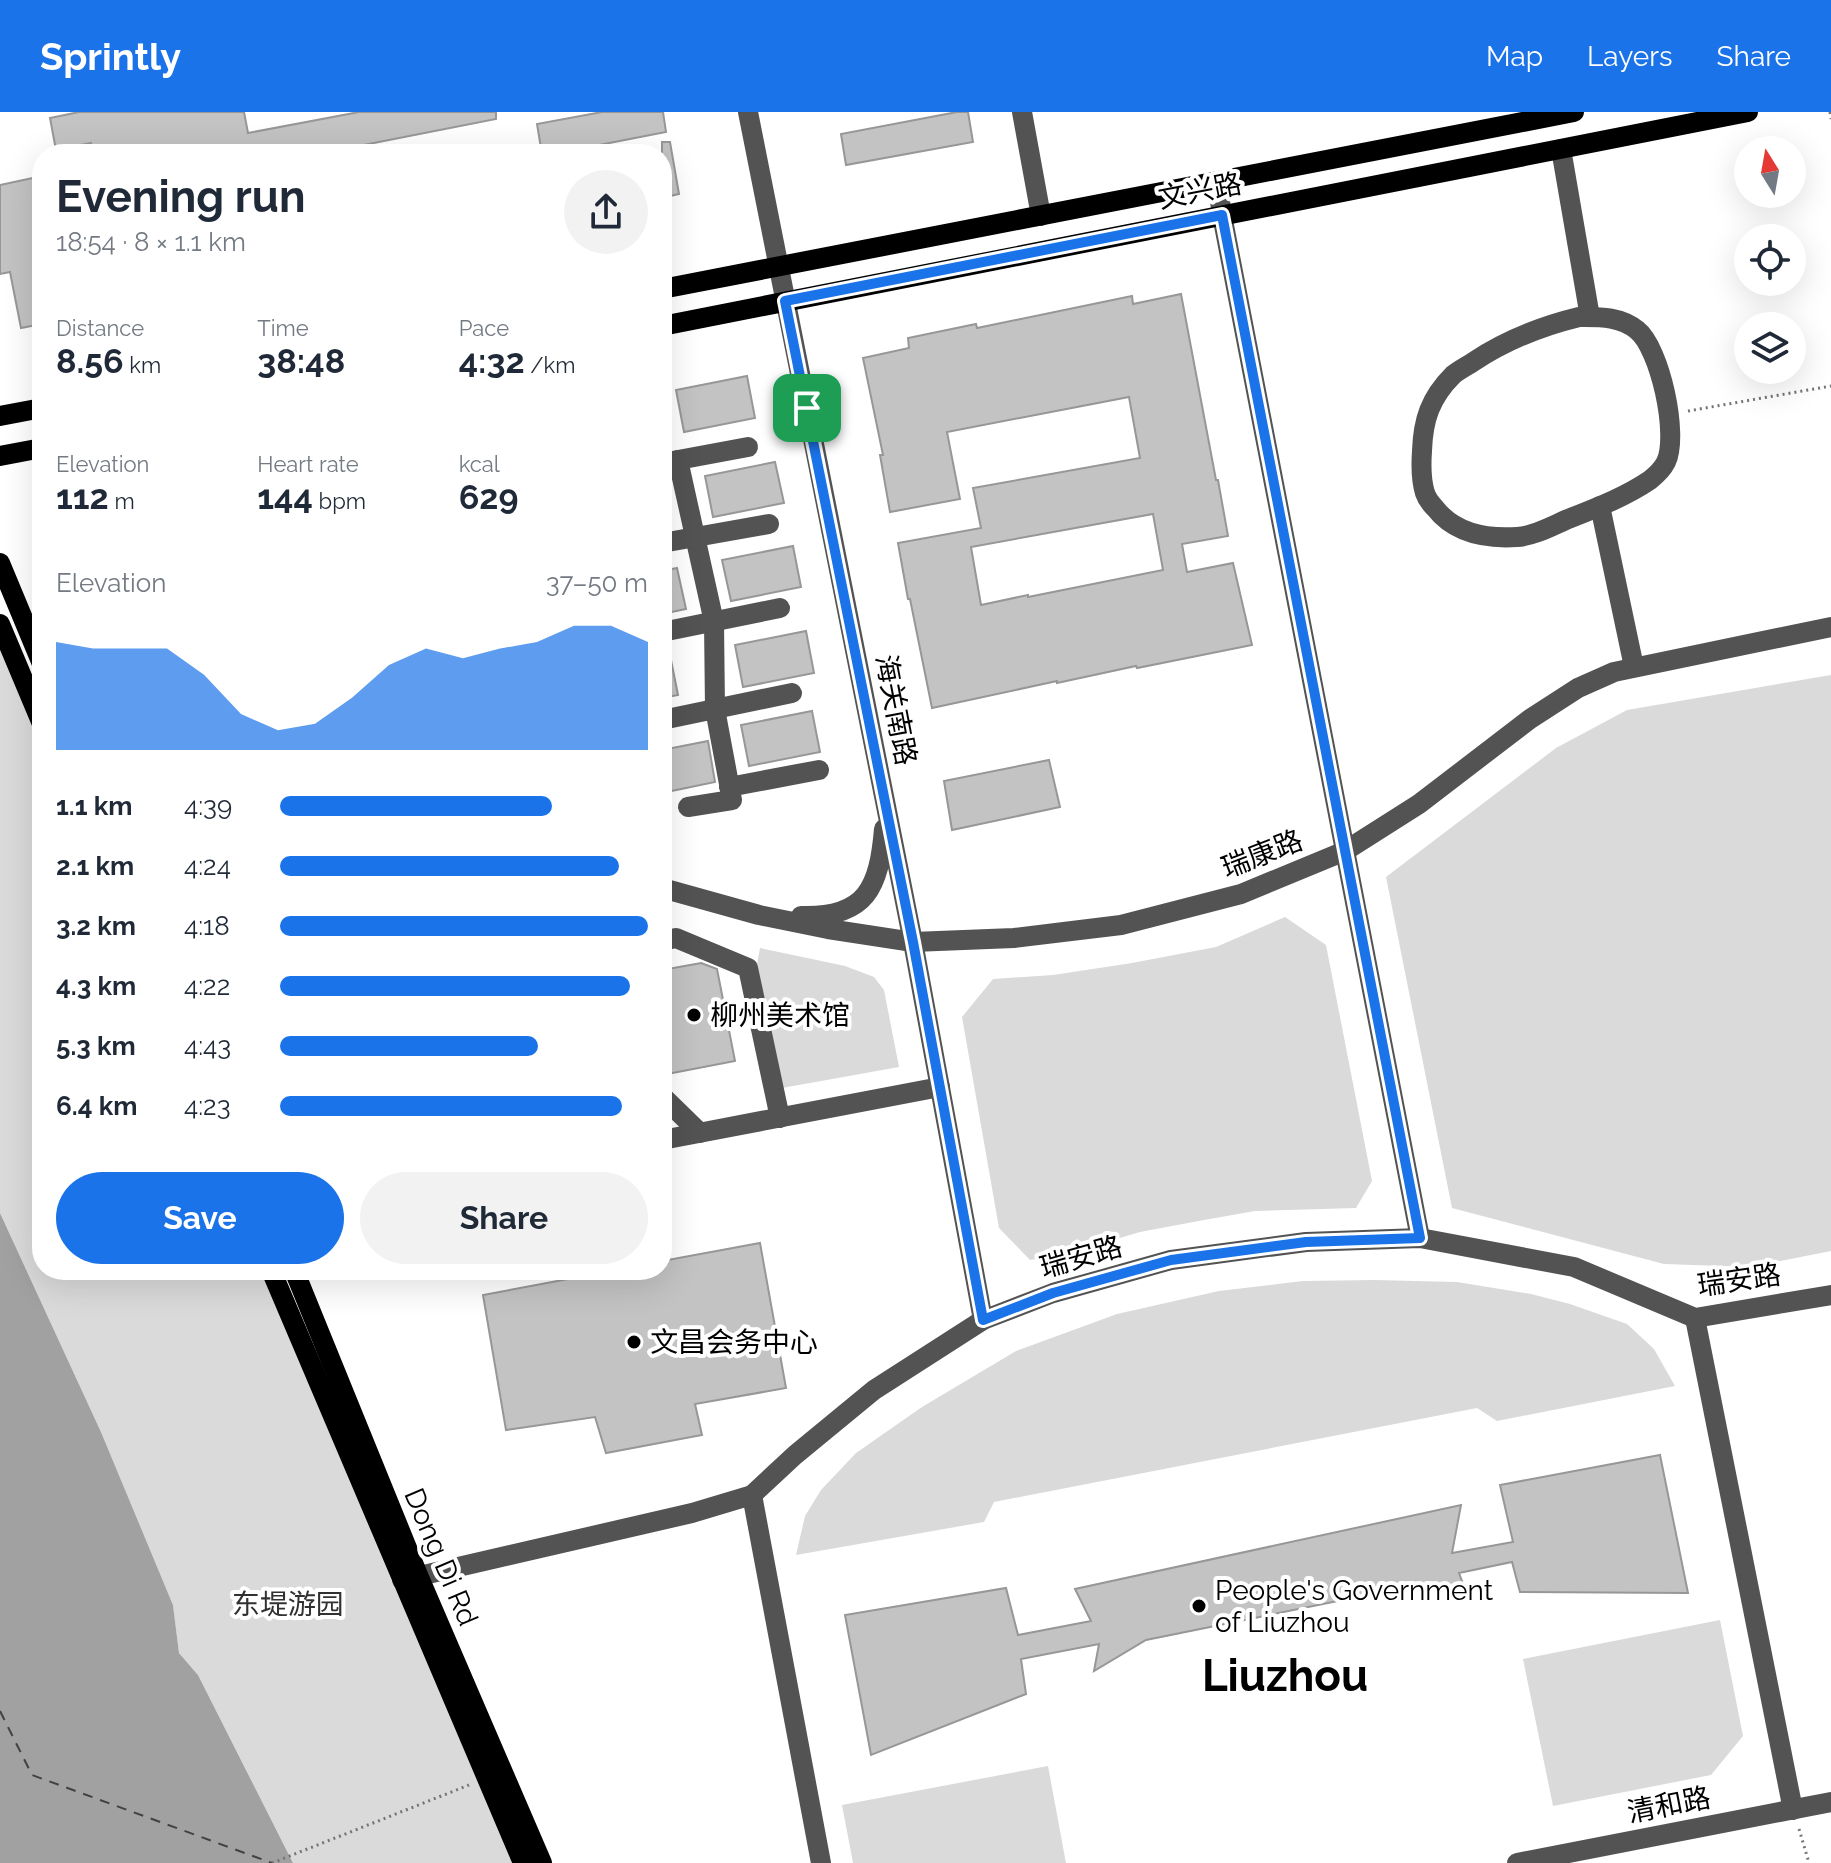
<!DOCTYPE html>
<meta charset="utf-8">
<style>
:root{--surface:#fff;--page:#f2f2f3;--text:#1f2937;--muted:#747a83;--accent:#1a73e8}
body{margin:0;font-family:Raleway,"Noto Sans SC",sans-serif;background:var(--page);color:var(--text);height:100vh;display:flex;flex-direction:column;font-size:30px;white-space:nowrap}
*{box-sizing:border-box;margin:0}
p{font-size:26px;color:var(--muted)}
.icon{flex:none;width:44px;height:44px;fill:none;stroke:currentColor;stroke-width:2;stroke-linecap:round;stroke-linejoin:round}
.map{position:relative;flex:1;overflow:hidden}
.panel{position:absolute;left:32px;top:32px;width:640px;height:1136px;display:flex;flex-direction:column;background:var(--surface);border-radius:32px;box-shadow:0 8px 32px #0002}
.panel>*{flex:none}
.needle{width:52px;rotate:349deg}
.buttons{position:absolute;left:1734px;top:24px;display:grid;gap:16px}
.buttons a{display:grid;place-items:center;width:72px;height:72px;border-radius:50%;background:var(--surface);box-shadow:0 8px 32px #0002;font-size:40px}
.pin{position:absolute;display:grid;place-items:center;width:68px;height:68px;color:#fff;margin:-34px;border-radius:16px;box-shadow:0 4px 12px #0006}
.round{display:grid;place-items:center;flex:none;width:84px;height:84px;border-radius:42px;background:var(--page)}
.overview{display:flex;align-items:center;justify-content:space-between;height:136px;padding:0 24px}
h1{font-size:44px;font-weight:700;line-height:60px}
.metrics{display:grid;grid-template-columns:repeat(3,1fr);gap:12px;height:136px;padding:8px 24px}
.metrics div{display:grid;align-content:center}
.metrics b{font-size:34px;font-weight:700}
.metrics small{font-size:22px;font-weight:400}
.metrics p{font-size:22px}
.chart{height:224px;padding:16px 24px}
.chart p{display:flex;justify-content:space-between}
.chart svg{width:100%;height:144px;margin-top:8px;fill:var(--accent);opacity:.7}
.primary-button{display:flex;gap:16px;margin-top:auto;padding:16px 24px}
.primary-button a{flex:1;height:92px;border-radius:48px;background:var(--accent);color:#fff;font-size:32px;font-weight:700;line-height:92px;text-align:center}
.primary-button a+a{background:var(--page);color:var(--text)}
ul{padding:0 24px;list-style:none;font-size:26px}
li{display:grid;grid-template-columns:128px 96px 1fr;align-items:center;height:60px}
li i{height:20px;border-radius:10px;background:var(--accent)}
header{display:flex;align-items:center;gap:48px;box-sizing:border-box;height:112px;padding:0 40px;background:var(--accent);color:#fff}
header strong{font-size:38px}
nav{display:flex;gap:44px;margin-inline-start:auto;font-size:28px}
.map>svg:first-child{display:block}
.green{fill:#dadada}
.water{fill:#a1a1a1}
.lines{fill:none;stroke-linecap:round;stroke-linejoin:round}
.ferry{stroke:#424242;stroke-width:2;stroke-dasharray:10 8;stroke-linecap:butt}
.building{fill:#c3c3c3;stroke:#979797;stroke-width:2;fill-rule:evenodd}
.path{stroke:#757575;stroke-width:3;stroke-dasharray:2 4;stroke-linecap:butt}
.minor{stroke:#535353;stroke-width:20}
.major{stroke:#000;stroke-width:20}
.route-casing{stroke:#fff;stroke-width:16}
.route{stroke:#1a73e8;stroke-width:10}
.poi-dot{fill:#000;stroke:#fff;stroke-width:3}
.labels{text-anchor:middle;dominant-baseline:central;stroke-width:8;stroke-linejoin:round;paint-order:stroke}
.street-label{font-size:28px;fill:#000;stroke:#fff}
.poi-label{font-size:28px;fill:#000;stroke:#fff;text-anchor:start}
.park-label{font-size:28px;fill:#313131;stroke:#fff}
.town-label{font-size:44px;font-weight:bold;fill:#000;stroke:#fff}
</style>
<header>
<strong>Sprintly</strong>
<nav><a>Map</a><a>Layers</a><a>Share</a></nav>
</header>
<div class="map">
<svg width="1831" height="1751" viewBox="0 0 1831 1751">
<rect width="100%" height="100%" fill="#fff"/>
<!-- green -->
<g class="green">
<path d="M0,512L42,612V1158H271L523,1751H293L198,1563L179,1541L173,1493L101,1320L0,1101Z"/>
<path d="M1831,563V1139L1751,1155L1664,1152L1452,1096L1386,765L1556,636L1627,598Z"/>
<path d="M1285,805L1326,833L1372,1069L1356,1096L1255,1099L1204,1108L1140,1120L1073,1140L1030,1148L999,1116L962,905L993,867L1053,863L1132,851L1216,835Z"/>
<path d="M760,836L845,854L874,865L884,878L899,955L782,976L757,852Z"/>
<path d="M1374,1168L1457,1170L1531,1182L1570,1192L1627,1212L1654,1237L1675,1274L1497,1309L1477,1296L994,1390L984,1410L796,1443L805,1404L821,1378L856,1341L922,1295L1016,1239L1117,1202L1219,1179L1303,1169Z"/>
<path d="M1720,1508L1743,1624L1711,1663L1553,1694L1523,1547Z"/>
<path d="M1048,1654L1066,1751H853L842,1693Z"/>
</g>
<!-- water -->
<path class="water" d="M0,1101L101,1320L173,1493L179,1541L198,1563L293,1751H0Z"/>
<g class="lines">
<!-- ferry -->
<path class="ferry" d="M0,1599L32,1663L272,1751"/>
</g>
<!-- building -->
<g class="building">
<path d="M79,0H244L248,21L359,0H496V7L318,42H92L91,31L56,38L50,6Z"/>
<path d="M602,0H663L666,20L553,42H542L537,12Z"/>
<path d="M957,0H968L973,30L846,53L841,22Z"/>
<path d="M662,30H670L679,82L662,86Z"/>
<path d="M42,64V98L35,99L42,134V212L21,216L10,160L0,162V73Z"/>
<path d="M1181,182L1216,368H1218L1228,424L1182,432L1187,460L1233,451L1252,533L1137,556L1136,554L1057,571V569L932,596L910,487H908L898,431L981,416L973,376L1140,346L1129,285L947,320L960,387L890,400L880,343H883L863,246L909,236L908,226L976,212L977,216L1132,184L1133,192ZM1153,402L1163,458L1028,485V483L981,493L971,435Z"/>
<path d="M747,264L755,306L684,320L676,278Z"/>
<path d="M775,350L784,391L713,405L705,364Z"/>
<path d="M793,434L801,475L731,489L722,448Z"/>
<path d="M677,456L686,497L662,502V459Z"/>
<path d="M806,519L814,561L743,575L735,533Z"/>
<path d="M662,538H669L678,583L662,586Z"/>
<path d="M812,599L820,640L749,654L741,613Z"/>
<path d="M708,629L715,670L662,681V638Z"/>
<path d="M1049,648L1060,695L952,718L944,669Z"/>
<path d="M701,851L717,857L735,949L662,963V858Z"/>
<path d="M760,1131L786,1276L695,1292L702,1323L606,1341L595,1305L506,1318L483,1183L616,1158H662V1149Z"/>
<path d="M1660,1343L1688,1481L1520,1480L1512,1450L1459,1461L1468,1485L1412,1474L1146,1528L1094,1559L1099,1532L1021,1547L1026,1582L871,1643L845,1503L1006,1476L1018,1523L1091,1509L1075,1477L1461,1393L1452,1441L1513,1430L1500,1373Z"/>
</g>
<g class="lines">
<!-- path -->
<g class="path">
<path d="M1830,0L1831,7"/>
<path d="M1688,299L1831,274"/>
<path d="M1799,1717L1809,1751"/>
<path d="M272,1751L469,1673"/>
</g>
<!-- minor -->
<g class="minor">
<path d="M748,0L913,830L983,1208"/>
<path d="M1022,0L1041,104"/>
<path d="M1561,37L1590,205"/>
<path d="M1217,69L1222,103L1420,1126"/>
<path d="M1579,205C1599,205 1620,204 1637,218C1660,236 1679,323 1666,350C1663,356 1655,364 1650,368C1625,385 1596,396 1568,407C1552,414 1534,424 1517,425C1486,427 1455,422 1435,396C1431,392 1427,387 1425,381C1421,368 1421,353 1422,339C1423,308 1430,286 1453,263C1459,258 1467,254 1473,250C1506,228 1542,214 1579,205Z"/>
<path d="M678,348L714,510L715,597L732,688L688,695"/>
<path d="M662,351L748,335"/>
<path d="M1600,394L1634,555"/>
<path d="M662,431L769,412"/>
<path d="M662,520L780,496"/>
<path d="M662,608L792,581"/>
<path d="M729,675L819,658"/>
<path d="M662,776L759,803L828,817L913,830L1014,826L1121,813L1241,782L1345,739L1419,692L1530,607L1578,576L1614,560L1831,515"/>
<path d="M801,804C867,806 879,775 884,717"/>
<path d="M662,829L676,826L748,856L780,1006"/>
<path d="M662,984L700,1021"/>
<path d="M662,1028L940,975"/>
<path d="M1695,1206L1793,1698"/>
<path d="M752,1383L821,1751"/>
<path d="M402,1468L692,1401L752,1383L795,1343L874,1278L983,1208L1053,1181L1171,1148L1306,1130L1420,1126L1574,1155L1695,1206L1831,1183"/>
<path d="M1517,1751L1831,1690"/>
</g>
<!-- major -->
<g class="major">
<path d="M662,177L1574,0"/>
<path d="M662,214L1748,0"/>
<path d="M0,304L42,296"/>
<path d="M0,344L42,336"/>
<path d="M0,451L42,552"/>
<path d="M0,512L42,612"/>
<path d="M271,1158L523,1751"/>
<path d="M294,1158L418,1463L542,1751"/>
</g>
</g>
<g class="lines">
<defs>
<path id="route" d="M1222,103L1420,1126L1306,1130L1171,1148L1053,1181L983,1208L913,830L785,189Z"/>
</defs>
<!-- route casing -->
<use href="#route" class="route-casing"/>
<!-- route -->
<use href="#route" class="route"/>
</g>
<!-- markers -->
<g class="poi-dot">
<circle cx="694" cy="903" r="8"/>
<circle cx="634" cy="1230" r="8"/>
<circle cx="1199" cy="1494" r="8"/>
</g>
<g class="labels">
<!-- street labels -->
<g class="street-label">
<text transform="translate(1200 79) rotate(-11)">文兴路</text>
<text transform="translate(896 598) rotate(79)">海关南路</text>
<text transform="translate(1262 742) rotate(-21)">瑞康路</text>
<text transform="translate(1081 1145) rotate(-16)">瑞安路</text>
<text transform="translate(1739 1168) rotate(-8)">瑞安路</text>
<text transform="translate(441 1445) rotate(67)">Dong Di Rd</text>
<text transform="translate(1669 1693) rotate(-11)">清和路</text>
</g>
<!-- poi labels -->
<g class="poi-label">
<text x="710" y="903">柳州美术馆</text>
<text x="650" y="1230">文昌会务中心</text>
<text x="1215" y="1478">People's Government<tspan x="1215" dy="32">of Liuzhou</tspan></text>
</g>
<!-- park labels -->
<g class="park-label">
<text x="288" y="1492">东堤游园</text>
</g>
<!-- town labels -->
<g class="town-label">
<text x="1285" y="1563">Liuzhou</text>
</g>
</g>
</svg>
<div class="buttons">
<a><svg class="needle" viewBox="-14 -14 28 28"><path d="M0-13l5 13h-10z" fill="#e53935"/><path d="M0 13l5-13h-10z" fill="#747a83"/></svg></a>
<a><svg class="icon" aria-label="locate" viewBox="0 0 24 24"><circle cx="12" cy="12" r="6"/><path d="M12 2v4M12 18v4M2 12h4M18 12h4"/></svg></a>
<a><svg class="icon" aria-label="layers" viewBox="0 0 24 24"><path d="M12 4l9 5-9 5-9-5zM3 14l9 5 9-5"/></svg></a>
</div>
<div class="pin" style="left:807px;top:296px;background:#1e9e55"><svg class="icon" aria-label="arrive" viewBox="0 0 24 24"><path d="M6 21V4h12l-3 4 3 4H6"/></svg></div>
<section class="panel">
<div class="overview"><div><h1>Evening run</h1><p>18:54 · 8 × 1.1 km</p></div><a class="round"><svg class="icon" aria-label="share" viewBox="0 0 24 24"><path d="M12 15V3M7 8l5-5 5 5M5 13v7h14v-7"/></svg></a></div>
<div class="metrics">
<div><p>Distance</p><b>8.56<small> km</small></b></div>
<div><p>Time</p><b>38:48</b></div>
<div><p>Pace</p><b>4:32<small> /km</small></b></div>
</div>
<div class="metrics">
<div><p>Elevation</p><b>112<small> m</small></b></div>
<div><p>Heart rate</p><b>144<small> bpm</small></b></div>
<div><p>kcal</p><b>629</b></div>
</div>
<div class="chart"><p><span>Elevation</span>37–50 m</p>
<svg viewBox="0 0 160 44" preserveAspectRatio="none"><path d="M0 44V11L10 13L20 13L30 13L40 21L50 33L60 38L70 36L80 28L90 18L100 13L110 16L120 13L130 11L140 6L150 6L160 11V44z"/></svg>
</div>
<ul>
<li><b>1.1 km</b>4:39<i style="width:74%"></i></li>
<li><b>2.1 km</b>4:24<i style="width:92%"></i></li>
<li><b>3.2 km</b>4:18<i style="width:100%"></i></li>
<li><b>4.3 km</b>4:22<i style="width:95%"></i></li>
<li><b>5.3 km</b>4:43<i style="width:70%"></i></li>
<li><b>6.4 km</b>4:23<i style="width:93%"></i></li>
</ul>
<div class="primary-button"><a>Save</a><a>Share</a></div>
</section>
</div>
